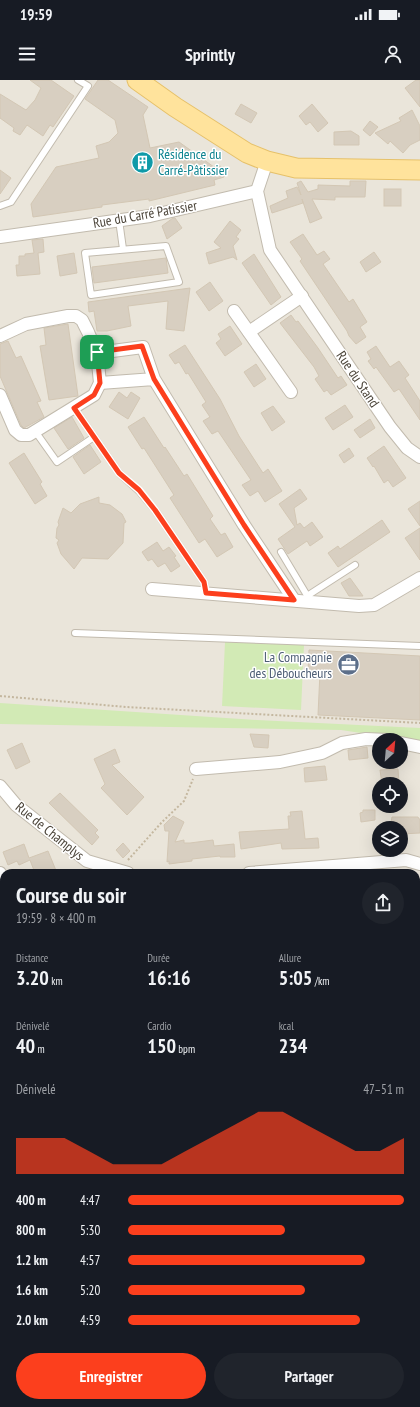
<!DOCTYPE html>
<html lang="fr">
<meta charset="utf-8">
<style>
:root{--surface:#171b24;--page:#20242c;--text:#f1f3f6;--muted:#9ea1a6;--accent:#fc3f1d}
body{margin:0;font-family:"PT Sans Narrow",sans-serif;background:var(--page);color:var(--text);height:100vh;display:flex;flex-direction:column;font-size:15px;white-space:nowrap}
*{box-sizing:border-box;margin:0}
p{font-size:13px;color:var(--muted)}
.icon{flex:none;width:22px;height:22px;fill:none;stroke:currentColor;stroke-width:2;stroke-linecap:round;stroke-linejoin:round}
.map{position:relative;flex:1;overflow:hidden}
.panel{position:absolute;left:0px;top:789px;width:420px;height:538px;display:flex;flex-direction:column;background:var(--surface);border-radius:12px 12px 0 0;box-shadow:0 4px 16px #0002}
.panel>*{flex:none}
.needle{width:26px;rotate:26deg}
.buttons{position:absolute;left:372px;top:653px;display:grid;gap:8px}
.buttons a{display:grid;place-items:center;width:36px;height:36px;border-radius:50%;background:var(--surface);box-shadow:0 4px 16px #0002;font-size:20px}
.pin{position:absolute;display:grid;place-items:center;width:34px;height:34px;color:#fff;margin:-17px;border-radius:8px;box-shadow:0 2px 6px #0006}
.round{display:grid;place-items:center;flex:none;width:42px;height:42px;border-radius:21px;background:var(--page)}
.headline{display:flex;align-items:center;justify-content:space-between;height:68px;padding:0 16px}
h1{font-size:22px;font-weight:700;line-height:30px}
.metrics{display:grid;grid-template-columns:repeat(3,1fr);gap:6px;height:68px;padding:4px 16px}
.metrics div{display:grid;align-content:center}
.metrics b{font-size:20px;font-weight:700}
.metrics small{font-size:11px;font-weight:400}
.metrics p{font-size:11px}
.chart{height:112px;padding:8px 16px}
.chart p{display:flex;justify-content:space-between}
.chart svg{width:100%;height:72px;margin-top:4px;fill:var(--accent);opacity:.7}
.primary-button{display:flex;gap:8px;margin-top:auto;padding:8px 16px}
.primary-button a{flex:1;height:46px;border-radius:24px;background:var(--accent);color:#fff;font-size:16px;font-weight:700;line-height:46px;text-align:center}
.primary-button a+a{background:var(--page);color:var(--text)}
ul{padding:0 16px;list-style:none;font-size:13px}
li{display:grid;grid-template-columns:64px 48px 1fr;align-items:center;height:30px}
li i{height:10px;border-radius:5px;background:var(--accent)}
.status{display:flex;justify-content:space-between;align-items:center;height:28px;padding:0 20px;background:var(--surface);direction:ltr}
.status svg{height:11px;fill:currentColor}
header{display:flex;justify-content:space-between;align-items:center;height:52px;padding:0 16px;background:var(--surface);font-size:18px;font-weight:700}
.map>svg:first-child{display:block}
.residential{fill:#eae5da;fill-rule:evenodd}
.green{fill:#d2eab5}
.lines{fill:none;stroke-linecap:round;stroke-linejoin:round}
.stream{stroke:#a9d4f2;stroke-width:3.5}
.building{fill:#d8cfc1;stroke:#d3c7b4}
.service-casing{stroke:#c2bbae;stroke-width:8}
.minor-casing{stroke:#c2bbae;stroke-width:14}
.primary-casing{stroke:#e6c16a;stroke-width:21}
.path{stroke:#c4b79f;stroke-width:2;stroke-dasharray:2 2;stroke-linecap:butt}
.service{stroke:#fff;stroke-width:6}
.minor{stroke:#fff;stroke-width:12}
.primary{stroke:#ffe39c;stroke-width:19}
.route-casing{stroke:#fff;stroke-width:8}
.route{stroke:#fc3f1d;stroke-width:5}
.labels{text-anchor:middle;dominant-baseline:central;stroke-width:3;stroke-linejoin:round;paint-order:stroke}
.culture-label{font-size:14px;fill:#0d838f;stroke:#fff;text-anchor:start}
.street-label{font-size:14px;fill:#4b4439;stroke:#fff}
.service-label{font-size:14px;fill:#4e5e75;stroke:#fff;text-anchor:end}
</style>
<div class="status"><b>19:59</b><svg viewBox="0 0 49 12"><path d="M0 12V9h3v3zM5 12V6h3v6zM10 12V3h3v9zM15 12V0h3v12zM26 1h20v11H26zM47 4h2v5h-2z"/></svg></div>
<header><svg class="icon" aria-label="menu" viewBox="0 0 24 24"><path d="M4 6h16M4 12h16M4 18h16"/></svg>Sprintly<svg class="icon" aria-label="person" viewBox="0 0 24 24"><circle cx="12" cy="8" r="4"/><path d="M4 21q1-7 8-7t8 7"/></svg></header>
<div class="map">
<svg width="420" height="1327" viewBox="0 0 420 1327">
<rect width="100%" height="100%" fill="#f6f3ec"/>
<!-- residential -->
<path class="residential" d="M0,0H420V1242L416,1243V793H4V1323H65L61,1327H0ZM379,660H401V682H379ZM379,704H401V726H379ZM379,748H401V770H379Z"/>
<!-- green -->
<g class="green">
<path d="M225,562L304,565L301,630L222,626Z"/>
<path d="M0,623L257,640L420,648V662L341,650L0,644Z"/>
<path d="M420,1242V1327H184L193,1323H416V1243Z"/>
<path d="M65,1323H171L174,1327H61Z"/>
</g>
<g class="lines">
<!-- stream -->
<g class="stream">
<path d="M416,1232L420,1231"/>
<path d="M193,1327L200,1323"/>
</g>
</g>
<!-- building -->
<g class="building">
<path d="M30,0H51L74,16L53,47L50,45L43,56L27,45L20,55L13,51L14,48L0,38V14L26,30L35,20L41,8Z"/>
<path d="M98,0H108L148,27L143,35L150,68L179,62L214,87L220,86L224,88L226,92L224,97L214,100L215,105L149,121V119L102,125V127L33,137L31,124L56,87L99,78L96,66L109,62L118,53L115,40L85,19Z"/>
<path d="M416,0H420V27L405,8Z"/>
<path d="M241,24L257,33L251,43L235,34Z"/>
<path d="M312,24L328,43L318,52L310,42L306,45L299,36Z"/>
<path d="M412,30L420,46V60L410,65L403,73L390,61L388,64L375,53L401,41L399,38Z"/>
<path d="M370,41L378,47L370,56L363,50Z"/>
<path d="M351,51L359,56V65H334V52Z"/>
<path d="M0,90L11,98L0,114Z"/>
<path d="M301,101L308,112L318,109V105L350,106V101H366L365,117H335V120L312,119L322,138L310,143L302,119L303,123L272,133L270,126L288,118L286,111L297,107L301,115L297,103Z"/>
<rect x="384" y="109" width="17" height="17"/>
<path d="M173,138H175L182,148L167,159L162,146Z"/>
<path d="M230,141L241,150L236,157L239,159L233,166L237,180L233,177L209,184L206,173L221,168L214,162Z"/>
<path d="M303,154L317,175L324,171L330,179L323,184L349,222L353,219L367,242L360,247L366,257L356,264L349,256L347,251L300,181L302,179L290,162Z"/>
<path d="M43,159L44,172L38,173L40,194L17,196L16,185H19V176H25V174L34,173L32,160Z"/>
<path d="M374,172L381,182L366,192L360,182Z"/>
<path d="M74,173L77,193L60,196L57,176Z"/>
<path d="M254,174L281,217L271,225L242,183Z"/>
<path d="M166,178L168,193L94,203L92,187Z"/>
<path d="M210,202L223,221L209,231L196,212Z"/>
<path d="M190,208L184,251L166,249L168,221L128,226L131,246L107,251H97L94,231L89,232L88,222Z"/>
<path d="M291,235L296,242L298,241L318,268L338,298L341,296L347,305L331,315L327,310L324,312L315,299L319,296L314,287L280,243Z"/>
<path d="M68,244L78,316L49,320L40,266L46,265L44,248Z"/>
<path d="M230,246L242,264L225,276L216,263L221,259L218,254Z"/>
<path d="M8,261L16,278L21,276L41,321L37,322L44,337L24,348L21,345L0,296V264Z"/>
<path d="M185,265L220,319L239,356L263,393L268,389L282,411L265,422L258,411L250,416L242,405L251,400L218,351L212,354L203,341L210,337L202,325L206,322L188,293L186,294L179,282L175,284L169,275Z"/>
<path d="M376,266L390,287L399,281L409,295L405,298L420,321V340L399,309L394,312L376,287L374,289L368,281L371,279L367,272Z"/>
<path d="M256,284L266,299L254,307L244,292Z"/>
<path d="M119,312L127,318L131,312L140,318L128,339L109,327Z"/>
<path d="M345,325L353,337L333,350L325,338Z"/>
<path d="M273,326L285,342L272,351L261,333Z"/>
<path d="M72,337L84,358L68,369L54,348Z"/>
<path d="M144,337L164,368L165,367L184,396L187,394L213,436L210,439L221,455L225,453L233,467L217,477L205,459L199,463L170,418L174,415L144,368L142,369L128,347Z"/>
<path d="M370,339L375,348L360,358L354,350Z"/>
<path d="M90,365L101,382L84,394L73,377Z"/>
<path d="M384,366L406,398L393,407L388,400L384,403L374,386L373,387L367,378Z"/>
<path d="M349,368L354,376L344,383L339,375Z"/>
<path d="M24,373L42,402L40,404L47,416L35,424L9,383Z"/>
<path d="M300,409L307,419L294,428L297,445L300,443L304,448L312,442L323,457L310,466L307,461L288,474L278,459L295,447L279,424Z"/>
<path d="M99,417V423L110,425L122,434L126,442L124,443L123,463L108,479L82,478L74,489L61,474L57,463L59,460L56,458L57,448L59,445L58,442L63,428L71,433L80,424Z"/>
<path d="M420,421V446L408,429Z"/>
<path d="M382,440L390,452L338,487L328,473L338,466L340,469Z"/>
<path d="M420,448V480L405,458Z"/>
<path d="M157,462L163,471L169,467L176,476L174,477L180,486L171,492L165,483L158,487L152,479L148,481L142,472Z"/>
<path d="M350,498L363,516H349L341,503Z"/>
<path d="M309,570L420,576V640L318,635L320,592H308Z"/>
<path d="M250,654L269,655L268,668L254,667Z"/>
<path d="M22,663L30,682L16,689L7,670Z"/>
<path d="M367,667L368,678L349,680L348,670Z"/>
<path d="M115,669L120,682L112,685L144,717L127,735L101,708L105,704L94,679Z"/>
<path d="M325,686L327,700L305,702L304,688Z"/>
<path d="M398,689L399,704H382L380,690Z"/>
<path d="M60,713L98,750L95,753L99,757L92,765L49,723Z"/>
<path d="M363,730H375V740L361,742L360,733L363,732Z"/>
<path d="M302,731L305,759L318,758L319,768L282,769L281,763L241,769L239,752L289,749L288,736H291L290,732Z"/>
<path d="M173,736L184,742L175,762L184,760V763H190L213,760L214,766L234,764L235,777H220V776L192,779V781L169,784V781L167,782L169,751H165L164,745Z"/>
<path d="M392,737H418L419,739H420V753L401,754V748H390Z"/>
<path d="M123,763L130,771L123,778L116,770Z"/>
<path d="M24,764L29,778L48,771L57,793H35L30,780L19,785L17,781L8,785L3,772Z"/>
</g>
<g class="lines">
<defs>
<g id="service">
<path d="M0,126L11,122L88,6L78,0"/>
<path d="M119,140L123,169"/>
<path d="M166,166L179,202L91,215L85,173Z"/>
<path d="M74,328L119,393L139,411L155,430L204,502L206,513"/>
<path d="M35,351L57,382L94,357"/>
<path d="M281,472L311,522"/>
<path d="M307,516L355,485"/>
<path d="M75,553L420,566"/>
<path d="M0,1103L4,1105"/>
</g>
<g id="minor">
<path d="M267,81L257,111L270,170L390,347L407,368L420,377"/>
<path d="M0,157L150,136L257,111"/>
<path d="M234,231L291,312"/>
<path d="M249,252L302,216"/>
<path d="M0,256L26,244L68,236H76L82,240L88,252L97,273"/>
<path d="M154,299L100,303L97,273L143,267L154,299L244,445L294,520"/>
<path d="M0,315L15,350L21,355H29L94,315L100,303"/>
<path d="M152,509L359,526L374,525L420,498"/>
<path d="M401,663L420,667"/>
<path d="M196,689L280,682L322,673L342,663L366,659L388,660"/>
<path d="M0,706L16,725L87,781L128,793"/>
<path d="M0,793L4,801"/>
<path d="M249,793L406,780L420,784"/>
<path d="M0,838L4,836"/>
<path d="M416,941L420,951"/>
<path d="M416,1018L420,1016"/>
<path d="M0,1157H4"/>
</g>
<g id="primary">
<path d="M137,0L175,27L247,73L267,81L296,88L420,90"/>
<path d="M416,1095L420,1093"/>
<path d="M35,1327L39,1323"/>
</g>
</defs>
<!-- service casing -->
<use href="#service" class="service-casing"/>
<!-- minor casing -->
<use href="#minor" class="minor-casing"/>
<!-- primary casing -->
<use href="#primary" class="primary-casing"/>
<!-- path -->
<g class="path">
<path d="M0,616L126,627L420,643"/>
<path d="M128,780L162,742L184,721L193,699"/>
</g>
<!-- service -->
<use href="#service" class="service"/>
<!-- minor -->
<use href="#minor" class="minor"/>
<!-- primary -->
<use href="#primary" class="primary"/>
</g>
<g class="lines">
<defs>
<path id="route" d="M142,266L154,299L244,445L294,520L206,513L204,502L155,430L139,410L119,393L74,328L94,315L100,303L97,272Z"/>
</defs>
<!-- route casing -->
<use href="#route" class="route-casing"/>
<!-- route -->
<use href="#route" class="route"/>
</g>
<!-- icons -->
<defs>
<symbol id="building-disc" viewBox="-11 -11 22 22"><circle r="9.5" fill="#0f9aa8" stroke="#fff"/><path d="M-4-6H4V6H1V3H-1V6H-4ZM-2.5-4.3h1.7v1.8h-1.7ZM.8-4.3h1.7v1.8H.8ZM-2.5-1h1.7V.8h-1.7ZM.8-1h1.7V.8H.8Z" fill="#fff"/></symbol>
<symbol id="office-disc" viewBox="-11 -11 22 22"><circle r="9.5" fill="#5c6f8a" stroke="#fff"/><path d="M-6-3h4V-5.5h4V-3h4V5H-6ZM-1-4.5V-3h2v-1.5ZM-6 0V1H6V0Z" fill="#fff"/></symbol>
</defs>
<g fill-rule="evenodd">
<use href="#building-disc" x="130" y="70" width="25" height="25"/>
<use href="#office-disc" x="336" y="572" width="25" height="25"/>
</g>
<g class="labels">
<!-- culture labels -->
<g class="culture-label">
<text x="158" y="74">Résidence du<tspan x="158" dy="16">Carré-Pâtissier</tspan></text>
</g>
<!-- street labels -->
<g class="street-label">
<text transform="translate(145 134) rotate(-10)">Rue du Carré Patissier</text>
<text transform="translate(358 299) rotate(56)">Rue du Stand</text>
<text transform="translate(50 751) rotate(39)">Rue de Champlys</text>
</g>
<!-- service labels -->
<g class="service-label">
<text x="332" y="577">La Compagnie<tspan x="332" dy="16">des Déboucheurs</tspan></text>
</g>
</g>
</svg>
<div class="buttons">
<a><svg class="needle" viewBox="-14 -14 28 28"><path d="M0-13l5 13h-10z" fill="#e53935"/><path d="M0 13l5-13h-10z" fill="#9ea1a6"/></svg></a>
<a><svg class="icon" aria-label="locate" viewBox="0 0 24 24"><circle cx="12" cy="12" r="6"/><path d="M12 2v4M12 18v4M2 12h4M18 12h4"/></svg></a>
<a><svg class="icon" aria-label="layers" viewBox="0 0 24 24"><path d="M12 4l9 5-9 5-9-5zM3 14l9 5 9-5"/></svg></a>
</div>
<div class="pin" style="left:97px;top:272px;background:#1e9e55"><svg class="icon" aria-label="arrive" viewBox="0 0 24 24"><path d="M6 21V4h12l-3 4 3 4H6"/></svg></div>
<section class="panel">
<div class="headline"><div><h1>Course du soir</h1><p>19:59 · 8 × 400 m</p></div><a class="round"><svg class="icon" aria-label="share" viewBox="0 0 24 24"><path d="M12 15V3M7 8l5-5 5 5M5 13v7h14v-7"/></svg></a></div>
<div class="metrics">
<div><p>Distance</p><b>3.20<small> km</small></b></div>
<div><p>Durée</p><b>16:16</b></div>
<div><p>Allure</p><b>5:05<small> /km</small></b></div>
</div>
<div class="metrics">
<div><p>Dénivelé</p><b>40<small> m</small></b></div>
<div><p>Cardio</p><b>150<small> bpm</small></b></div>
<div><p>kcal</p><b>234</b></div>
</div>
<div class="chart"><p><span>Dénivelé</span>47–51 m</p>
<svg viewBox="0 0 160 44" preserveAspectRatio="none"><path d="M0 44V22L10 22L20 22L30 30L40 38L50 38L60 38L70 30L80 22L90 14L100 6L110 6L120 14L130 22L140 30L150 30L160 22V44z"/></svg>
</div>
<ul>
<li><b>400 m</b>4:47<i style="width:100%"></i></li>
<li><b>800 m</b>5:30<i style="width:57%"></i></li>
<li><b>1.2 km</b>4:57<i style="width:86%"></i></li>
<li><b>1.6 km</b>5:20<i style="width:64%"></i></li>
<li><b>2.0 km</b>4:59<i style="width:84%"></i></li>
</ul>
<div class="primary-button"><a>Enregistrer</a><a>Partager</a></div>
</section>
</div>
